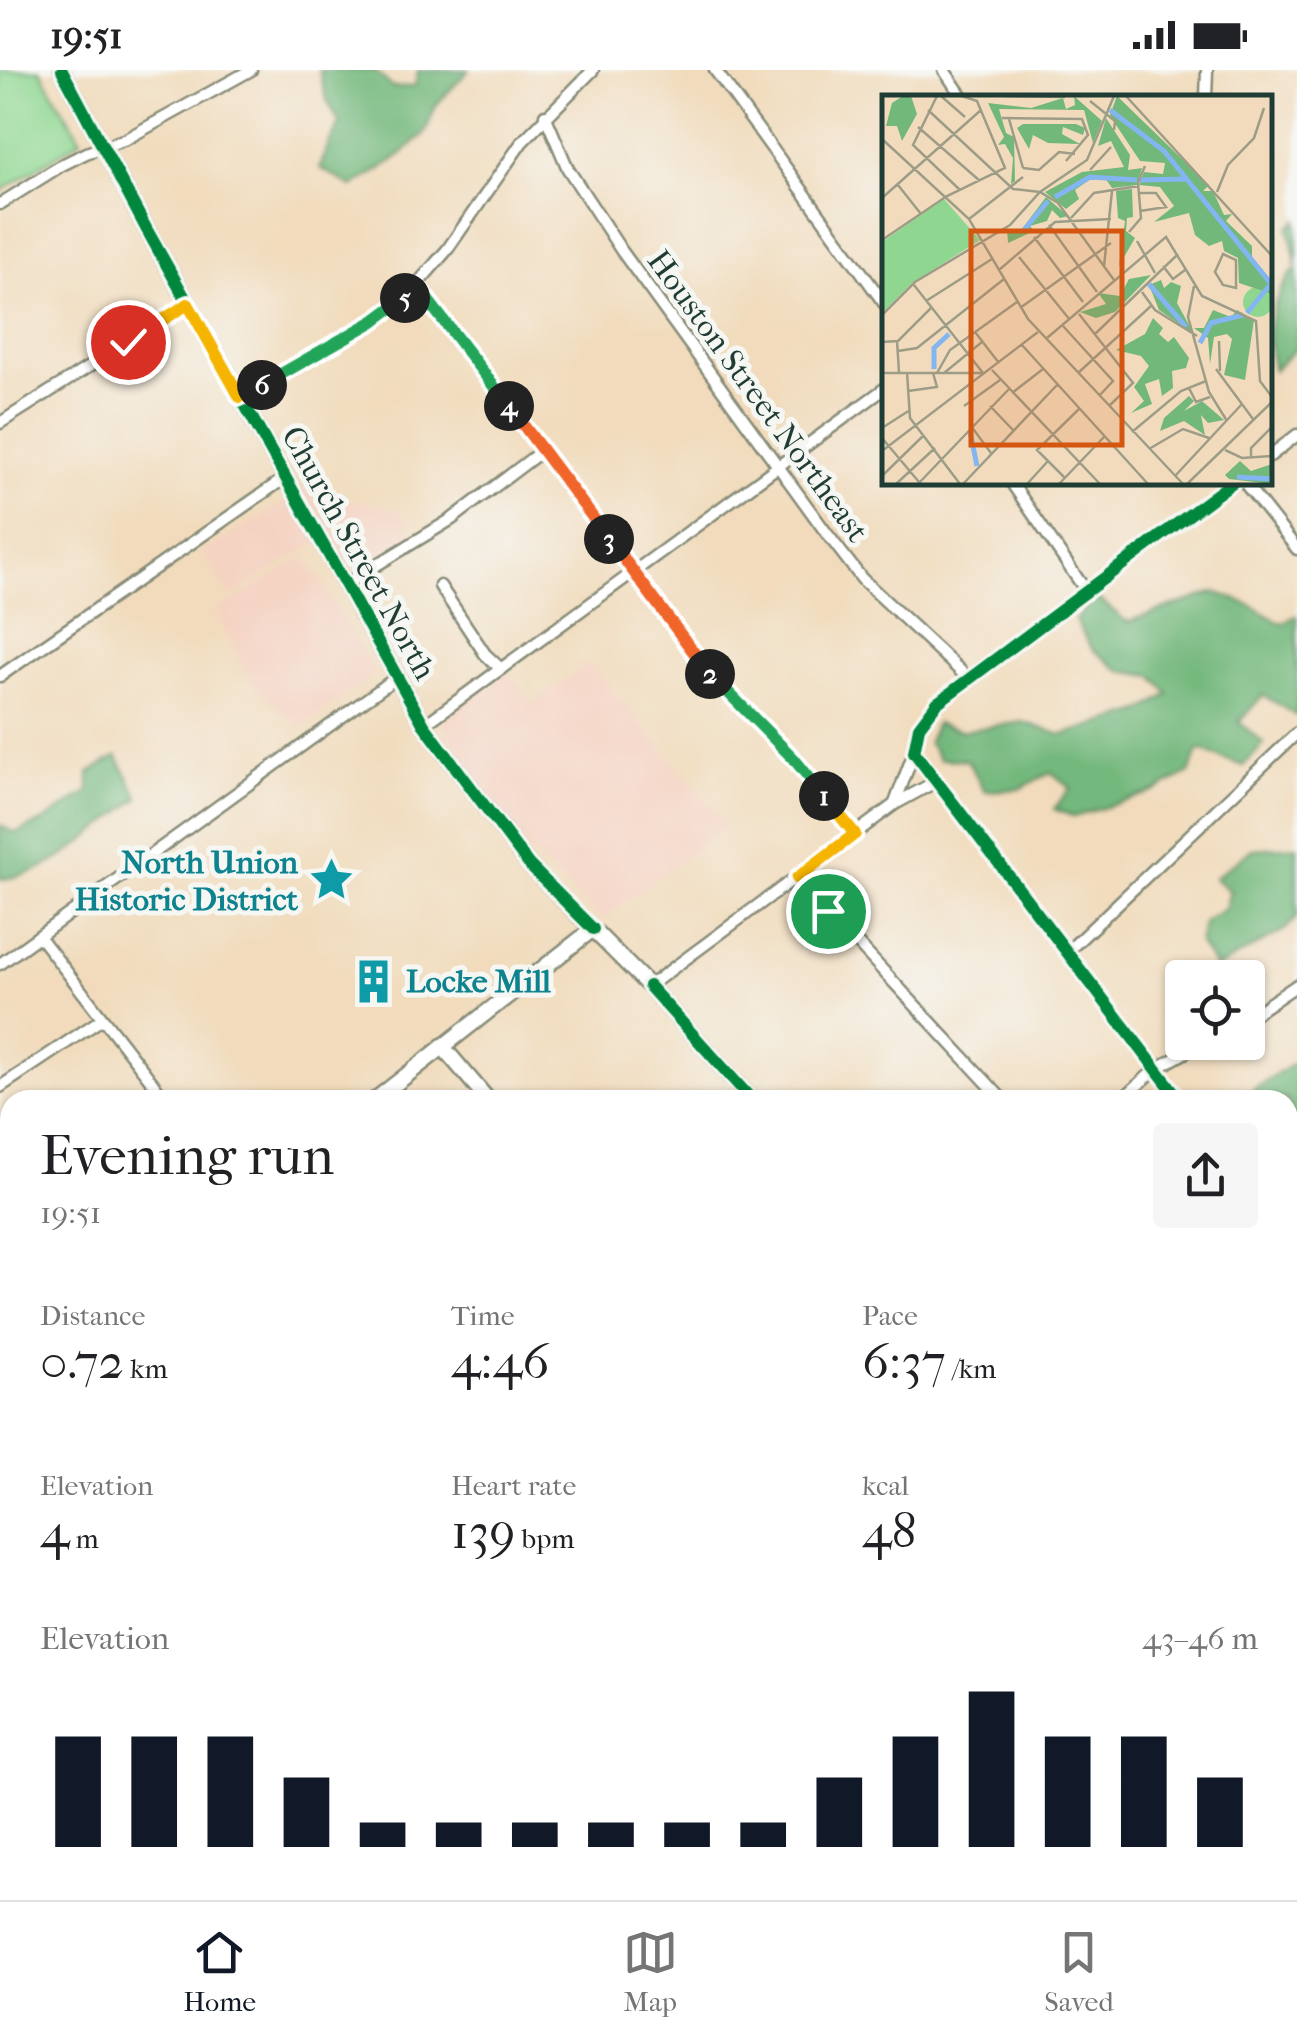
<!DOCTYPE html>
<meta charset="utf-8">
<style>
:root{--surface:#fff;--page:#f6f6f6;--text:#202124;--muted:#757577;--line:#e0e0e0;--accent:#111827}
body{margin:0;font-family:"IM FELL French Canon",serif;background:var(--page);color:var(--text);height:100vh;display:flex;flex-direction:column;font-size:38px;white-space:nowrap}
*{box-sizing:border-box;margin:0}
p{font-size:32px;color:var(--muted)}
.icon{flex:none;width:55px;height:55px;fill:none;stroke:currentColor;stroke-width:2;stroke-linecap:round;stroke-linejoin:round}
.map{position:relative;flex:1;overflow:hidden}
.panel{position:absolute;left:0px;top:1020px;width:1298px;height:810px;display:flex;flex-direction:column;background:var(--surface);border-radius:30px 30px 0 0;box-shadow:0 2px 8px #0004}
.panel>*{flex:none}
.tools{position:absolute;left:1165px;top:890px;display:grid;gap:20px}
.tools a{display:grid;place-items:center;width:100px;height:100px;border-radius:10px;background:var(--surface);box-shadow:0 2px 8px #0004;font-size:50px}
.pin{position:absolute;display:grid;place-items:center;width:85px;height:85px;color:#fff;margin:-42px;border:5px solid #fff;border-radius:50%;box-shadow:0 2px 10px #0007}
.km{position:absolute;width:50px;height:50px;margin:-25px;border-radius:50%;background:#222;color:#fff;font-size:28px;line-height:50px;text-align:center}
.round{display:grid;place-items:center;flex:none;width:105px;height:105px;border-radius:10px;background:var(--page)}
.summary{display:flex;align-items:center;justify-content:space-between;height:170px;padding:0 40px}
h1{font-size:55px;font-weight:600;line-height:75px}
.metrics{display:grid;grid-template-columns:repeat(3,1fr);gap:15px;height:170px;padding:10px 40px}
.metrics div{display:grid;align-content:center}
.metrics b{font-size:50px;font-weight:600}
.metrics small{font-size:28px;font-weight:400}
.metrics p{font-size:28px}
.chart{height:280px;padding:20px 40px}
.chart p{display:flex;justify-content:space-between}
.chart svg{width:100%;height:180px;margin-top:10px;stroke:var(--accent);stroke-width:6}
.status{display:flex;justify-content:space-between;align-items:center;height:70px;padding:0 50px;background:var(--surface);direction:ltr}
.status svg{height:28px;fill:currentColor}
.tab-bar{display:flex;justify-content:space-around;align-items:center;height:140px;border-top:2px solid var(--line);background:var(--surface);font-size:28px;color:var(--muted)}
.tab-bar a{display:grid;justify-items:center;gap:5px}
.tab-bar .selected{color:var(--accent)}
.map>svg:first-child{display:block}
.built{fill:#f5d3c2}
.green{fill:#8fd791;stroke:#578a62;stroke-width:2.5}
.forest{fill:#73b87b;stroke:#497a58;stroke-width:2.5}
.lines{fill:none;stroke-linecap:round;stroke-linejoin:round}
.stream{stroke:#83b5f0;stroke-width:4}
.street-casing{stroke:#888c78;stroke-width:15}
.secondary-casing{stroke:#888c78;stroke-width:19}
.street{stroke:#fff;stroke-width:10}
.secondary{stroke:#fff;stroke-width:14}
.cycleway-casing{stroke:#f6f6f2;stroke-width:19}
.cycleway{stroke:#00873e;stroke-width:12}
.split-1-casing{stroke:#fff;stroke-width:20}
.split-2-casing{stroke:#fff;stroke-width:20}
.split-3-casing{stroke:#fff;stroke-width:20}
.split-4-casing{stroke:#fff;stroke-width:20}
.split-5-casing{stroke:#fff;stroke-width:20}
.split-6-casing{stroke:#fff;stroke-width:20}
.split-7-casing{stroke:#fff;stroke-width:20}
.split-1{stroke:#f5b400;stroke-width:12}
.split-2{stroke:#22a559;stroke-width:12}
.split-3{stroke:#f0652b;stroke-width:12}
.split-4{stroke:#f0652b;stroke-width:12}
.split-5{stroke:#22a559;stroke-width:12}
.split-6{stroke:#22a559;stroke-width:12}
.split-7{stroke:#f5b400;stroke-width:12}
.labels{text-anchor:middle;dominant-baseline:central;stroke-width:10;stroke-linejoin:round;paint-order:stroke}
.street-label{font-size:32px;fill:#1f3d34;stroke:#f6f6f2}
.culture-label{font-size:32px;font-weight:bold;fill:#0d838f;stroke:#f6f6f2;text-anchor:end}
.inset-river{fill:none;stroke:#83b5f0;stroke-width:5}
.inset-road{fill:none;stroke:#9d9c86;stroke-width:2.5}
.view{fill:#d45610;fill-opacity:0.15;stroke:#d45610;stroke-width:5}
.inset-edge{fill:none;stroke:#1f3d34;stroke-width:5}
</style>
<div class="status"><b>19:51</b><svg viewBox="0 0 49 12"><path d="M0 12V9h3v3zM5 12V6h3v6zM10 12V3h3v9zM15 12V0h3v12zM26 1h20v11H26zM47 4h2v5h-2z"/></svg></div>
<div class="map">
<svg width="1297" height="1830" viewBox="0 0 1297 1830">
<rect width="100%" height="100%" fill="#f6f6f2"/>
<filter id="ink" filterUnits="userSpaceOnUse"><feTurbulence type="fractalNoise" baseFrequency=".01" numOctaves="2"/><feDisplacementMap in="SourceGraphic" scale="20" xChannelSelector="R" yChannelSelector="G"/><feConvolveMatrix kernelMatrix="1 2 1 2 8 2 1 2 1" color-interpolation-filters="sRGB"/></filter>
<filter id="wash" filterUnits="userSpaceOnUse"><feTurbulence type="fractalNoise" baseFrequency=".0048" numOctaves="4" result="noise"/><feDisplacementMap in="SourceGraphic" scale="40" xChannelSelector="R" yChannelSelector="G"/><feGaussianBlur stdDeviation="2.25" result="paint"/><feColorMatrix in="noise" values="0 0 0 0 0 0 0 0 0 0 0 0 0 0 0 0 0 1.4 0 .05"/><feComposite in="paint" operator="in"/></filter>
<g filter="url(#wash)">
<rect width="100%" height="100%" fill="#f1dbbc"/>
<!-- built -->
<g class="built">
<path d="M308,418L402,442L414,466L348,506L325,468L230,527L202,482Z"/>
<path d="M305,486L376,604L300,658L251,611L215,541Z"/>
<path d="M590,592L726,756L602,850L512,764L438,648L507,599L533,633Z"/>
</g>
<!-- green -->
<g class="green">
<path d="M0,0H40L81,70L0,122Z"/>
<path d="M10,1469V1593L0,1592V1477Z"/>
</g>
<!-- forest -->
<g class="forest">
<path d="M319,0H374L393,18L415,16L418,0H469L436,35L425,63L394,90L352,117L320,98L329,73L340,54L327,30Z"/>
<path d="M1297,150V277L1274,300C1263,261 1271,227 1297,197L1289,158Z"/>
<path d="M1215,522L1250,535L1282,554L1297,545V646L1263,625L1239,652L1264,674L1243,696L1199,679L1189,703L1153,722L1074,747L1054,739L1071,718L1051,702L1020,719L985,721L967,690L939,689L928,672L936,653L962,661L1023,652L1062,665L1142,641L1169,624L1153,606L1121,601L1092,579L1075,550L1096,527L1127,552Z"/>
<path d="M117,686L139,728C97,759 54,805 0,809V755L15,763L41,753L89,721V703Z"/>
<path d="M1297,776V847L1286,859L1216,898L1199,873L1204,851L1225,839L1230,821L1214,808L1252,779Z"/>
<path d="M1297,991V1068L1296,1069L1288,1067V1030H1258L1253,1020Z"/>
</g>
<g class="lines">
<!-- stream -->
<g class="stream">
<path d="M0,1730L10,1757"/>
<path d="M32,1820L34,1830"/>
</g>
</g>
</g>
<g filter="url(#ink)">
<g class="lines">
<defs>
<g id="street">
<path d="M715,0L884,233"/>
<path d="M944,0L963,28"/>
<path d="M1206,28L1207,0"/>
<path d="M545,45L568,99L621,180L825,461L862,509L968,608"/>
<path d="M0,134L62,95L86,83L126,69L251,0"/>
<path d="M417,216L697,588L721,617L794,689L855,764"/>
<path d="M240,327L374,251L406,227L447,180L522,72L593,0"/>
<path d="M0,353L188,234"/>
<path d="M1270,386L1297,365"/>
<path d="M1011,412L1086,521"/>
<path d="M1244,412L1297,479"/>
<path d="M344,515L452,449L543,380"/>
<path d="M440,516L485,584L501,599"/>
<path d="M0,606L285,408"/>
<path d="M424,655L884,319"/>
<path d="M895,733L914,682"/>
<path d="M797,808L1003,1030"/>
<path d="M39,866L166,1030"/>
<path d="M1067,882L1297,663"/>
<path d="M0,894L397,607"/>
<path d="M649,916L895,734L935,712"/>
<path d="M1248,948L1297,915"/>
<path d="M0,1017L102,949"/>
<path d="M1121,1030L1156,999L1204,972"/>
<path d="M1180,1030L914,682L919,657L937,633L1233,412"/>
<path d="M0,1085L10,1097"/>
<path d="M1288,1169L1297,1182"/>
<path d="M1288,1407L1297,1398"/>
<path d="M0,1457L10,1449"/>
<path d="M0,1669L10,1682"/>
<path d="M1288,1735L1297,1727"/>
<path d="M116,1820L123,1830"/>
<path d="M246,1830L255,1820"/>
<path d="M625,1830L635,1820"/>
<path d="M1083,1830L1093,1820"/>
</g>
<g id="secondary">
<path d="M62,0L147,160L424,655L529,795L649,916L752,1030"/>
<path d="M442,976L488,1030"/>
<path d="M375,1030L593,859"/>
<path d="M0,1213H10"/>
<path d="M0,1315L10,1309"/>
<path d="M1288,1608L1297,1618"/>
<path d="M751,1820L761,1830"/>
<path d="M1202,1820L1211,1830"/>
</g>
</defs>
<!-- street casing -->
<use href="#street" class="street-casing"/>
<!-- secondary casing -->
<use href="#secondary" class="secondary-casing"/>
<!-- street -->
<use href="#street" class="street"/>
<!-- secondary -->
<use href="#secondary" class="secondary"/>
<defs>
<g id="cycleway">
<path d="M62,0L147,160L424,655L529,795L593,859"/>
<path d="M649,916L752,1030"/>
<path d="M1180,1030L914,682L919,657L937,633L1233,412"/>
</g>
</defs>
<!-- cycleway casing -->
<use href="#cycleway" class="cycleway-casing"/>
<!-- cycleway -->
<use href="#cycleway" class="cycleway"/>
</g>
</g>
<g class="lines" filter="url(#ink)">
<defs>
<path id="split-1" d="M824,726L855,764L797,808L828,841"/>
<path id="split-2" d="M710,604L794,689L824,726"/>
<path id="split-3" d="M609,469L710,604"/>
<path id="split-4" d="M509,336L609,469"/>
<path id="split-5" d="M405,228L417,216L509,336"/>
<path id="split-6" d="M262,315L374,251L405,228"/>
<path id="split-7" d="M128,272L188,234L240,327L262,315"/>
</defs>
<!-- split-1 casing -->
<use href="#split-1" class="split-1-casing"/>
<!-- split-2 casing -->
<use href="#split-2" class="split-2-casing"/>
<!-- split-3 casing -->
<use href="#split-3" class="split-3-casing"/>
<!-- split-4 casing -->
<use href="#split-4" class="split-4-casing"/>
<!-- split-5 casing -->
<use href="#split-5" class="split-5-casing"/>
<!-- split-6 casing -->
<use href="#split-6" class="split-6-casing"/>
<!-- split-7 casing -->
<use href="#split-7" class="split-7-casing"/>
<!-- split-1 -->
<use href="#split-1" class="split-1"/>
<!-- split-2 -->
<use href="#split-2" class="split-2"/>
<!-- split-3 -->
<use href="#split-3" class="split-3"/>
<!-- split-4 -->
<use href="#split-4" class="split-4"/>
<!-- split-5 -->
<use href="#split-5" class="split-5"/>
<!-- split-6 -->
<use href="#split-6" class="split-6"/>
<!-- split-7 -->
<use href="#split-7" class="split-7"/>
</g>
<!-- icons -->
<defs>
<symbol id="sight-bare" viewBox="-9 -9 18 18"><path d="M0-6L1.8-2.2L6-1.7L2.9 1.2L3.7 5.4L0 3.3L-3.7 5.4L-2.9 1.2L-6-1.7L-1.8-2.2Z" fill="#0f9aa8" stroke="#f6f6f2" stroke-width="2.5" paint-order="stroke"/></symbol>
<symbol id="building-bare" viewBox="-9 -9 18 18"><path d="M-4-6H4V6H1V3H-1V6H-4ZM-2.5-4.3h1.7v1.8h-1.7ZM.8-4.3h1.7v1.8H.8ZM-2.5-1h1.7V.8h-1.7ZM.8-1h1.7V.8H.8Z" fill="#0f9aa8" stroke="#f6f6f2" stroke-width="2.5" paint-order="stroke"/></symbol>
</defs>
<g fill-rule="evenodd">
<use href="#sight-bare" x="300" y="778" width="63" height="63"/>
<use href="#building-bare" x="342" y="880" width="63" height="63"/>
</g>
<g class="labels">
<!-- street labels -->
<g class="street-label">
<text transform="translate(758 326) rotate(54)">Houston Street Northeast</text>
<text transform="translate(359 483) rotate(61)">Church Street North</text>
</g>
<!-- culture labels -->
<g class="culture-label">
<text x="298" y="792">North Union<tspan x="298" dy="37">Historic District</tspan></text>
<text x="406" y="911" text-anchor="start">Locke Mill</text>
</g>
</g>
<!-- overview -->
<g transform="translate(882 25)">
<rect width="390" height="390" fill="#f1dbbc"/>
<path d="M62,104L98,145L30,188L0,218V147ZM361 207a15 15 0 1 1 30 0a15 15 0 1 1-30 0Z" fill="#8fd791"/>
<path d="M21,1H29L35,19L20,46L15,31H4L10,8ZM192,1L220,26L211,48L202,15L117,14L124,38L132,42L133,86L129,89L131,63L123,49L116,50L122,42L106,8L149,13L181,3L184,14L193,10ZM235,1L327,90L321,96H331L342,120L350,119L344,126L370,151V163L390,186V199L357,188L356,163L342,156L340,146L327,151L313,140L307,118L272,127L292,111L278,92L257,90L262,77L281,79L283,68L258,66L234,30L228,20ZM224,23L248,60L246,75L260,73L255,90L230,93L223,83L207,85L193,95L197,104L184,114L163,97L200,77L242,72L229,46L216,51ZM141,29H194L203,33L201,40L181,32L180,39L198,49L166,48L151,40L147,54L135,33ZM250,94L251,122L245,123L244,136L253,143L237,171L243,126L236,123L234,96ZM164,102L186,121L178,123L170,115L165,126L148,131L152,136L126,148L125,134L137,138ZM269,180L233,217L214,223L198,217L224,209L216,198L238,201L247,184ZM279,185L282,193L289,187L299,191L295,208L312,239L277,215L267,190ZM331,215L349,222L355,215L372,225L363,285L342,280L350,244L345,239L332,242L328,269L326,243L312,233H322ZM271,223L281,233L277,239L286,247L292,242L307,263L304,273L290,276L291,293L280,301L277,284L263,289L270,309L249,318L262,306L252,292L267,271L259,261L234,255L263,239ZM307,301L312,306L302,316L320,306L342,325L326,328L319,320L323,340L302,326L278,336L282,323ZM358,366L369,376L390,369V389L347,384L343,380Z" fill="#73b87b"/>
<path class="inset-river" d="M228,15L282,56L390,190M258,85L304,84M173,102L208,82L255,85M142,135L166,106M267,189L304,232M365,218L387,191M318,248L329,228L361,220M52,274V253L67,239M88,336L95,371M355,382L390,384"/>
<path class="inset-road" d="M55,1L31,50L78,95M59,1L83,22M123,1L183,2M244,1L390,161M208,6L233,26L232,35M46,15L131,94L158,97L176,108L232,185M120,23L200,24L206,40L184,66M127,24L141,73M36,32L98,86M0,44L87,124L146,224L301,389M141,73L157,75L177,57L193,59M208,75L229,52M16,90L39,119M335,97L346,70L372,43L382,13M257,98H274L284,112L258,116M0,103L99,15M189,123L212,98L257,91M87,124L141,82M167,130L215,197M247,137L259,123L256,88L263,71M152,142L201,207M0,145L65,101L123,73L95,6L80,1M255,146L273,178M341,159L354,165V193L341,190L333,177ZM137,162L188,225M222,171L230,96M281,171L291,184L303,175M117,175L173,127L229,124M32,190L101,278M312,191L306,222L327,297L345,326M260,197L273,215L315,241M44,206L110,164M138,213L229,148M197,219L251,288L227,311M0,220L33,187L128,130L158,97L205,65L232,1M181,231L231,286L217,301M93,237L117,268M213,239L296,159M165,243L284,142L320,201L374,226L378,286L390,302M15,246L17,277M337,246L338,276M0,247L16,246L49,213M140,250L266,389M16,256L35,253L122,184M334,274L371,324M110,275L218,389M25,277L28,323L78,389M0,278H102M55,278L68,255L135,207M62,278L100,247M196,278L269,211M307,293L314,307L328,302M26,296L55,292L51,278M130,298L161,274M82,311L118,285M108,311L131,335M89,331L109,358M0,333L28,315M250,337L299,296L324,286M0,343L37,387M267,354L301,334L327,343M343,355L360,363L390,361M0,356L156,237M369,363V353L390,332M0,381L42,340M293,381L360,309M182,382L155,355L197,314M14,389L53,353M36,389L127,294M81,389L175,290M145,389L166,366M177,389L222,342M305,389L390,307"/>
<path class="view" d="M89,136H240V350H89Z"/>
<rect width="390" height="390" class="inset-edge"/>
</g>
</svg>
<div class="tools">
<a><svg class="icon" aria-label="locate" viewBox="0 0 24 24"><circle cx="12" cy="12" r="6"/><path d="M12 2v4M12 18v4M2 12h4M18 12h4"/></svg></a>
</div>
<div class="pin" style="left:828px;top:841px;background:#1e9e55"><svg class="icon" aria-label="arrive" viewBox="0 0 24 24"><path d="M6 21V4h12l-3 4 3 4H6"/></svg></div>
<div class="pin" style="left:128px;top:272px;background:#d93025"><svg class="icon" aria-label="check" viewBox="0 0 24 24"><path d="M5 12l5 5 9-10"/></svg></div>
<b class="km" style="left:824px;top:726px">1</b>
<b class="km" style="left:710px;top:604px">2</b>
<b class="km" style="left:609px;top:469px">3</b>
<b class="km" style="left:509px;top:336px">4</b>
<b class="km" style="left:405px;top:228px">5</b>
<b class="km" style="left:262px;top:315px">6</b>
<section class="panel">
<div class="summary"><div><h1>Evening run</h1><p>19:51</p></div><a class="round"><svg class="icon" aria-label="share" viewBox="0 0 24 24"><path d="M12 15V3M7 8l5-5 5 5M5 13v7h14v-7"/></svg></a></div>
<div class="metrics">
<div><p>Distance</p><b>0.72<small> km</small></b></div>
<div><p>Time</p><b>4:46</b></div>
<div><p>Pace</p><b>6:37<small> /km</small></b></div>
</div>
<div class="metrics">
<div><p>Elevation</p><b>4<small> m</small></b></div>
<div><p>Heart rate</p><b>139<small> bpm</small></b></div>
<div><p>kcal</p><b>48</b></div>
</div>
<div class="chart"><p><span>Elevation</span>43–46 m</p>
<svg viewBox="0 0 160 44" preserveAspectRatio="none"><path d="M5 44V17M15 44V17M25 44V17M35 44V27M45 44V38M55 44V38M65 44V38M75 44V38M85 44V38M95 44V38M105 44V27M115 44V17M125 44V6M135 44V17M145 44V17M155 44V27"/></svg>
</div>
</section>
</div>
<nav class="tab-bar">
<a class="selected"><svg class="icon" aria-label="home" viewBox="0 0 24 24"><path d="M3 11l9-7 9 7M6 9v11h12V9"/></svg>Home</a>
<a><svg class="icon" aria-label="map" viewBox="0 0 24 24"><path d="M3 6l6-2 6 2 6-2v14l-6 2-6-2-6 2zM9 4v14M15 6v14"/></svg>Map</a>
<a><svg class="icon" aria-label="saved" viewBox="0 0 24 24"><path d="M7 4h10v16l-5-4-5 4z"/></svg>Saved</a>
</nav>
